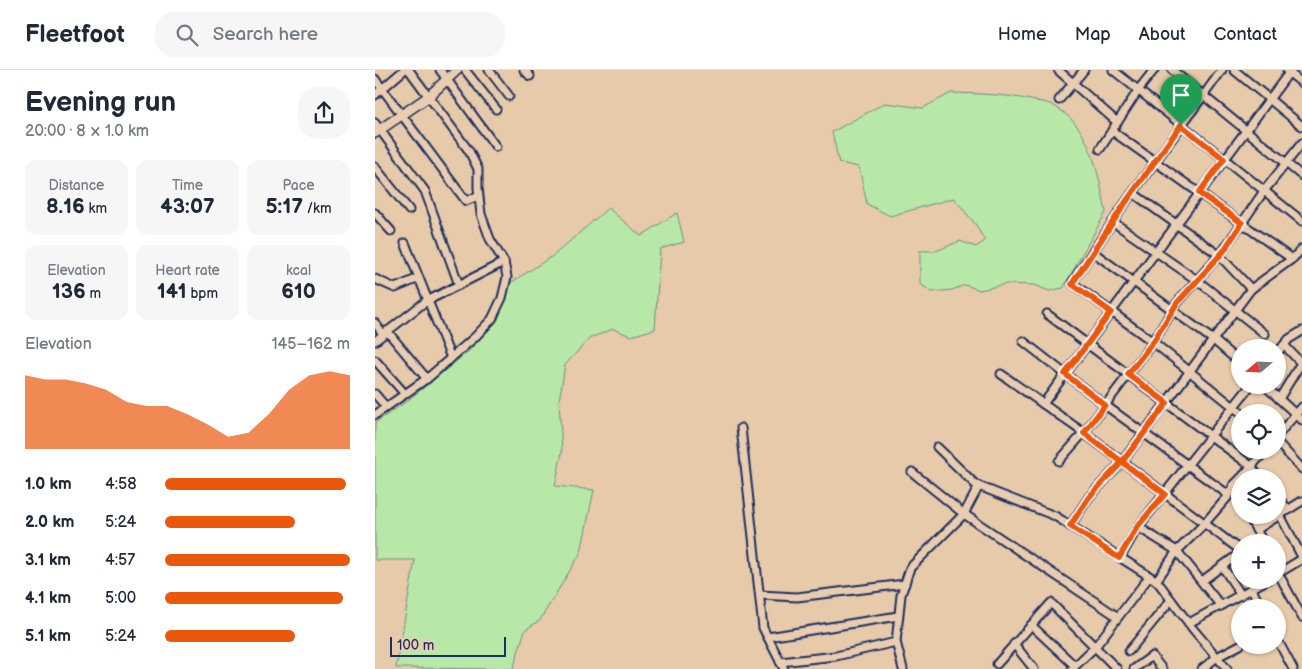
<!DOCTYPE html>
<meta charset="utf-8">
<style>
:root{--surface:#fff;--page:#f6f6f7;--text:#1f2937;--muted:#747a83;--line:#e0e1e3;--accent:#ea580c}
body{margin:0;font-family:"Balsamiq Sans",sans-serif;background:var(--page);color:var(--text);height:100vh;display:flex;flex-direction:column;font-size:19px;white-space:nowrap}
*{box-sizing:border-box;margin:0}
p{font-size:16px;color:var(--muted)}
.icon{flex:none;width:28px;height:28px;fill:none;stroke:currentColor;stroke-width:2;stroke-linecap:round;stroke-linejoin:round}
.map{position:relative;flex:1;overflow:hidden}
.side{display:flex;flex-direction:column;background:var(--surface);width:375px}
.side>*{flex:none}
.needle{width:32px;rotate:251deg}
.controls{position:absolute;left:856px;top:269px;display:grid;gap:10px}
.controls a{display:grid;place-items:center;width:55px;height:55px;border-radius:50%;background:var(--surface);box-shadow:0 1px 4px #0004;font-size:25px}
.scale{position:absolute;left:15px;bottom:12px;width:116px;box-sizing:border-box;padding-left:5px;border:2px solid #1b2f5e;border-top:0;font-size:14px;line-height:18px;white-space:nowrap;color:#1b2f5e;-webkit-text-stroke:4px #eacdb1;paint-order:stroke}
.pin{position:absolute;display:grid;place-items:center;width:42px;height:42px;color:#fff;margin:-51px -21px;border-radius:50% 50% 50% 0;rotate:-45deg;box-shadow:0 0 5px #0007}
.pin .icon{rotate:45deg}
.round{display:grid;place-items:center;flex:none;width:52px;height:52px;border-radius:20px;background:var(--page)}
.overview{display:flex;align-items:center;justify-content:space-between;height:85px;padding:0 25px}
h1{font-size:28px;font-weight:700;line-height:38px}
.stats{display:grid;grid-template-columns:repeat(3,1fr);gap:8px;height:85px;padding:5px 25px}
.stats div{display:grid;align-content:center;border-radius:12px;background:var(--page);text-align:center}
.stats b{font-size:21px;font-weight:700}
.stats small{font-size:14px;font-weight:400}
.stats p{font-size:14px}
.chart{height:140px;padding:10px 25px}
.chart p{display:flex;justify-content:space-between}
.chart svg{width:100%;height:90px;margin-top:5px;fill:var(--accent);opacity:.7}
ul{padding:0 25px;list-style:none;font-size:16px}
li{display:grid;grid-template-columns:80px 60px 1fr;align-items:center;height:38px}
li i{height:12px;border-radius:6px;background:var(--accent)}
header{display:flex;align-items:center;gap:30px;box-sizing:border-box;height:70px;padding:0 25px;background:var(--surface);border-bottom:1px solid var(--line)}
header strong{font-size:24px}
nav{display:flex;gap:28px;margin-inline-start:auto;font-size:18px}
.search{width:350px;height:45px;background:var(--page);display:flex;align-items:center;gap:12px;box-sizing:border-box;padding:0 18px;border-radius:20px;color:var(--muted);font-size:19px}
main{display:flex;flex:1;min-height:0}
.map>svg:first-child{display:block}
.green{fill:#b8e8a7;stroke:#6a8c82}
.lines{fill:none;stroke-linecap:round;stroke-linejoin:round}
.street-casing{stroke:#1b2f5e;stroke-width:11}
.secondary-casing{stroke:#1b2f5e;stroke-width:12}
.street{stroke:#eacdb1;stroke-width:7}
.secondary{stroke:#eacdb1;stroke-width:9}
.route-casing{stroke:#fff;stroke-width:10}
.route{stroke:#ea580c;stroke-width:6}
</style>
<header>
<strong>Fleetfoot</strong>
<div class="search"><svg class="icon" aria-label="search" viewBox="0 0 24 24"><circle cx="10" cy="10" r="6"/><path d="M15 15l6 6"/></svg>Search here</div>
<nav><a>Home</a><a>Map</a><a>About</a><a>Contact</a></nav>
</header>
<main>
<section class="side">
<div class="overview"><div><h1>Evening run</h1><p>20:00 · 8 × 1.0 km</p></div><a class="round"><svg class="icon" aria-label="share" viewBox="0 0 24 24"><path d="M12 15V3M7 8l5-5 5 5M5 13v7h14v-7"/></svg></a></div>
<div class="stats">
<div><p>Distance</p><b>8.16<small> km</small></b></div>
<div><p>Time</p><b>43:07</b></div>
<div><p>Pace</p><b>5:17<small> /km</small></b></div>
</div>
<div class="stats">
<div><p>Elevation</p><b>136<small> m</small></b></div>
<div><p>Heart rate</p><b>141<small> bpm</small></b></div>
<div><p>kcal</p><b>610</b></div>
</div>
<div class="chart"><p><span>Elevation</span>145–162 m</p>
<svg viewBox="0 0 160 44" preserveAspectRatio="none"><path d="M0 44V8L10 10L20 10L30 12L40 15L50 21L60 23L70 23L80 27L90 32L100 38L110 36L120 27L130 15L140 8L150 6L160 8V44z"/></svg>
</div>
<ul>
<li><b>1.0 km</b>4:58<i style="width:98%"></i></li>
<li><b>2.0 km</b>5:24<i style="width:70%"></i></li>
<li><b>3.1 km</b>4:57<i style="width:100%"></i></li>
<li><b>4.1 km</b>5:00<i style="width:96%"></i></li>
<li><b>5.1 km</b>5:24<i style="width:70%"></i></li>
</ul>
</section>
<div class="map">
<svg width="927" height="599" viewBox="0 0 927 599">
<rect width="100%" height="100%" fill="#e7caaa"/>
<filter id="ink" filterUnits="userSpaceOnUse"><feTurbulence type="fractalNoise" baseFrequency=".02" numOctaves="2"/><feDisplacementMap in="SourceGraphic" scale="10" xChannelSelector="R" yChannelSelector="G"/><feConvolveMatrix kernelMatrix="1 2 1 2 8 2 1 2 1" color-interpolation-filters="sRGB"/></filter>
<g filter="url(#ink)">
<!-- green -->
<g class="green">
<path d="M576,23C604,24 633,24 660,31C665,32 670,32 675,34C716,53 723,103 731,142L688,218L674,221L660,215L631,214L605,220L590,215L577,220L557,222L545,214V181H561L585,171L601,177L610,171L601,155L579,128L515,146L492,134L484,97L464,93L457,62L510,33L548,38Z"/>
<path d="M233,138L266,166L302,143L309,172L285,179L280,259L256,266L238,259L215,268L190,295L184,331L187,382L180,416L219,420L206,482L165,550L150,560L138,599L21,598L40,490H0V353L32,331L94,281L123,250L134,214L179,185Z"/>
</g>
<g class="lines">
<defs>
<g id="street">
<path d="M65,0L121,77"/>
<path d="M90,0L121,39"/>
<path d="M114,0L134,26"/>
<path d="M149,0L155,6"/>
<path d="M683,0L742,52"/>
<path d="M738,0L927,151"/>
<path d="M797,0L927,106"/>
<path d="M847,0L753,129L697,213L778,272L865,342"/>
<path d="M859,0L927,56"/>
<path d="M912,1L927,13"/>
<path d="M0,9L91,131L103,126"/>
<path d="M0,25L29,0"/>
<path d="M684,30L709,0"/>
<path d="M0,53L50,121L84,215"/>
<path d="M737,61L917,189L927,179"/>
<path d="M725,79L764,19L779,0"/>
<path d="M0,97L34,140"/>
<path d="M758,123L844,185L876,219"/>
<path d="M0,143L16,161"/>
<path d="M738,152L823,211L890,264"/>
<path d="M30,173L76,288"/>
<path d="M718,182L841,272L865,293"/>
<path d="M0,209L20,218L44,208"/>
<path d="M672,244L876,396L885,408"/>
<path d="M0,253L8,264"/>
<path d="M12,261L52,309"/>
<path d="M0,271L50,232L129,192"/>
<path d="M648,271L730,335L851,423L860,419"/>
<path d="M909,275L927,294"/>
<path d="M902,283L914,269L927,261"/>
<path d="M0,290L30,324"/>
<path d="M626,304L709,363L865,480"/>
<path d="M889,315L927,350"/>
<path d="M0,324L11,337"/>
<path d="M904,329L926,293"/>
<path d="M668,334L916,0"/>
<path d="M0,345L54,307L100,267L117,249L127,228L132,207L129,192L115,169L106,144L103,118V99L94,81L34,0"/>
<path d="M366,358L388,558L409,599"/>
<path d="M902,366L927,337"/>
<path d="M902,372L927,399"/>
<path d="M562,377L601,415L680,446L782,511L818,559L852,599"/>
<path d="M684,391L712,359L778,272L802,233L847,182L889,121L927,73"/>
<path d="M537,402L589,444L743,547"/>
<path d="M866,408L891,380"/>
<path d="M865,409L858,416L865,430"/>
<path d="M902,427L914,440"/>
<path d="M873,445L888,472"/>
<path d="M905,445L927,487"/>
<path d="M695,456L714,427L747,392L876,219L917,189"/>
<path d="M763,457L802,481L846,536"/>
<path d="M881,460L927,431"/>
<path d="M745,488L763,457L876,315"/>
<path d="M847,496L866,525"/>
<path d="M902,501L927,547"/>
<path d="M902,504L927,489"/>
<path d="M781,511L802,481L829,454L858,421"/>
<path d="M827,511L865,483"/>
<path d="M877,519L886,538"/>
<path d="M385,525L422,527L530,514"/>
<path d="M814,553L892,510"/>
<path d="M656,555L700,596"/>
<path d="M393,567L523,546"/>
<path d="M902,569L918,599"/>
<path d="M639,574L659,599"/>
<path d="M754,581L796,530"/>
<path d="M405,592L461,586L521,572"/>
<path d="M622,594L676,533L742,599"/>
<path d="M528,599L521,572L526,525L535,498L589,444L604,416"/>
<path d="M697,599L720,577L774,507"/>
<path d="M759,599L777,586L787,599"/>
<path d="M827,599L842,587L865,575"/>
</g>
<path id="secondary" d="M0,63L53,27L82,0"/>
</defs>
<!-- street casing -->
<use href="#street" class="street-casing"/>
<!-- secondary casing -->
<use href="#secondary" class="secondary-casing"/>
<!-- street -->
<use href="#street" class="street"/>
<!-- secondary -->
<use href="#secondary" class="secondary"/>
</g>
</g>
<g class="lines" filter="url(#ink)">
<defs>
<path id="route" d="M806,55L753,129L697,214L736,242L690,304L730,335L709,363L747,392L714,427L695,456L744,488L762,457L790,424L747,392L792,333L753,304L778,272L802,233L848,182L867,153L824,123L849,89L806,55"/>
</defs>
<!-- route casing -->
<use href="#route" class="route-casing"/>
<!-- route -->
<use href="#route" class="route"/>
</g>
</svg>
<div class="controls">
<a><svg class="needle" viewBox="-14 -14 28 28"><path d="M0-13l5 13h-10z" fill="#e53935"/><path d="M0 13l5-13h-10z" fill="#747a83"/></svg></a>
<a><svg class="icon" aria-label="locate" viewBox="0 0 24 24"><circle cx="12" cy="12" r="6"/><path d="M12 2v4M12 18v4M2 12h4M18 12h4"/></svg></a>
<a><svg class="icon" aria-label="layers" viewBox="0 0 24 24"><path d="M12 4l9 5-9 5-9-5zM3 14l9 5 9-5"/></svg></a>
<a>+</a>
<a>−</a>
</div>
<div class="scale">100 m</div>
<div class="pin" style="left:806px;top:55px;background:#1e9e55"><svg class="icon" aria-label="arrive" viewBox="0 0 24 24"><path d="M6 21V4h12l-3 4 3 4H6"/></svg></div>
</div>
</main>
